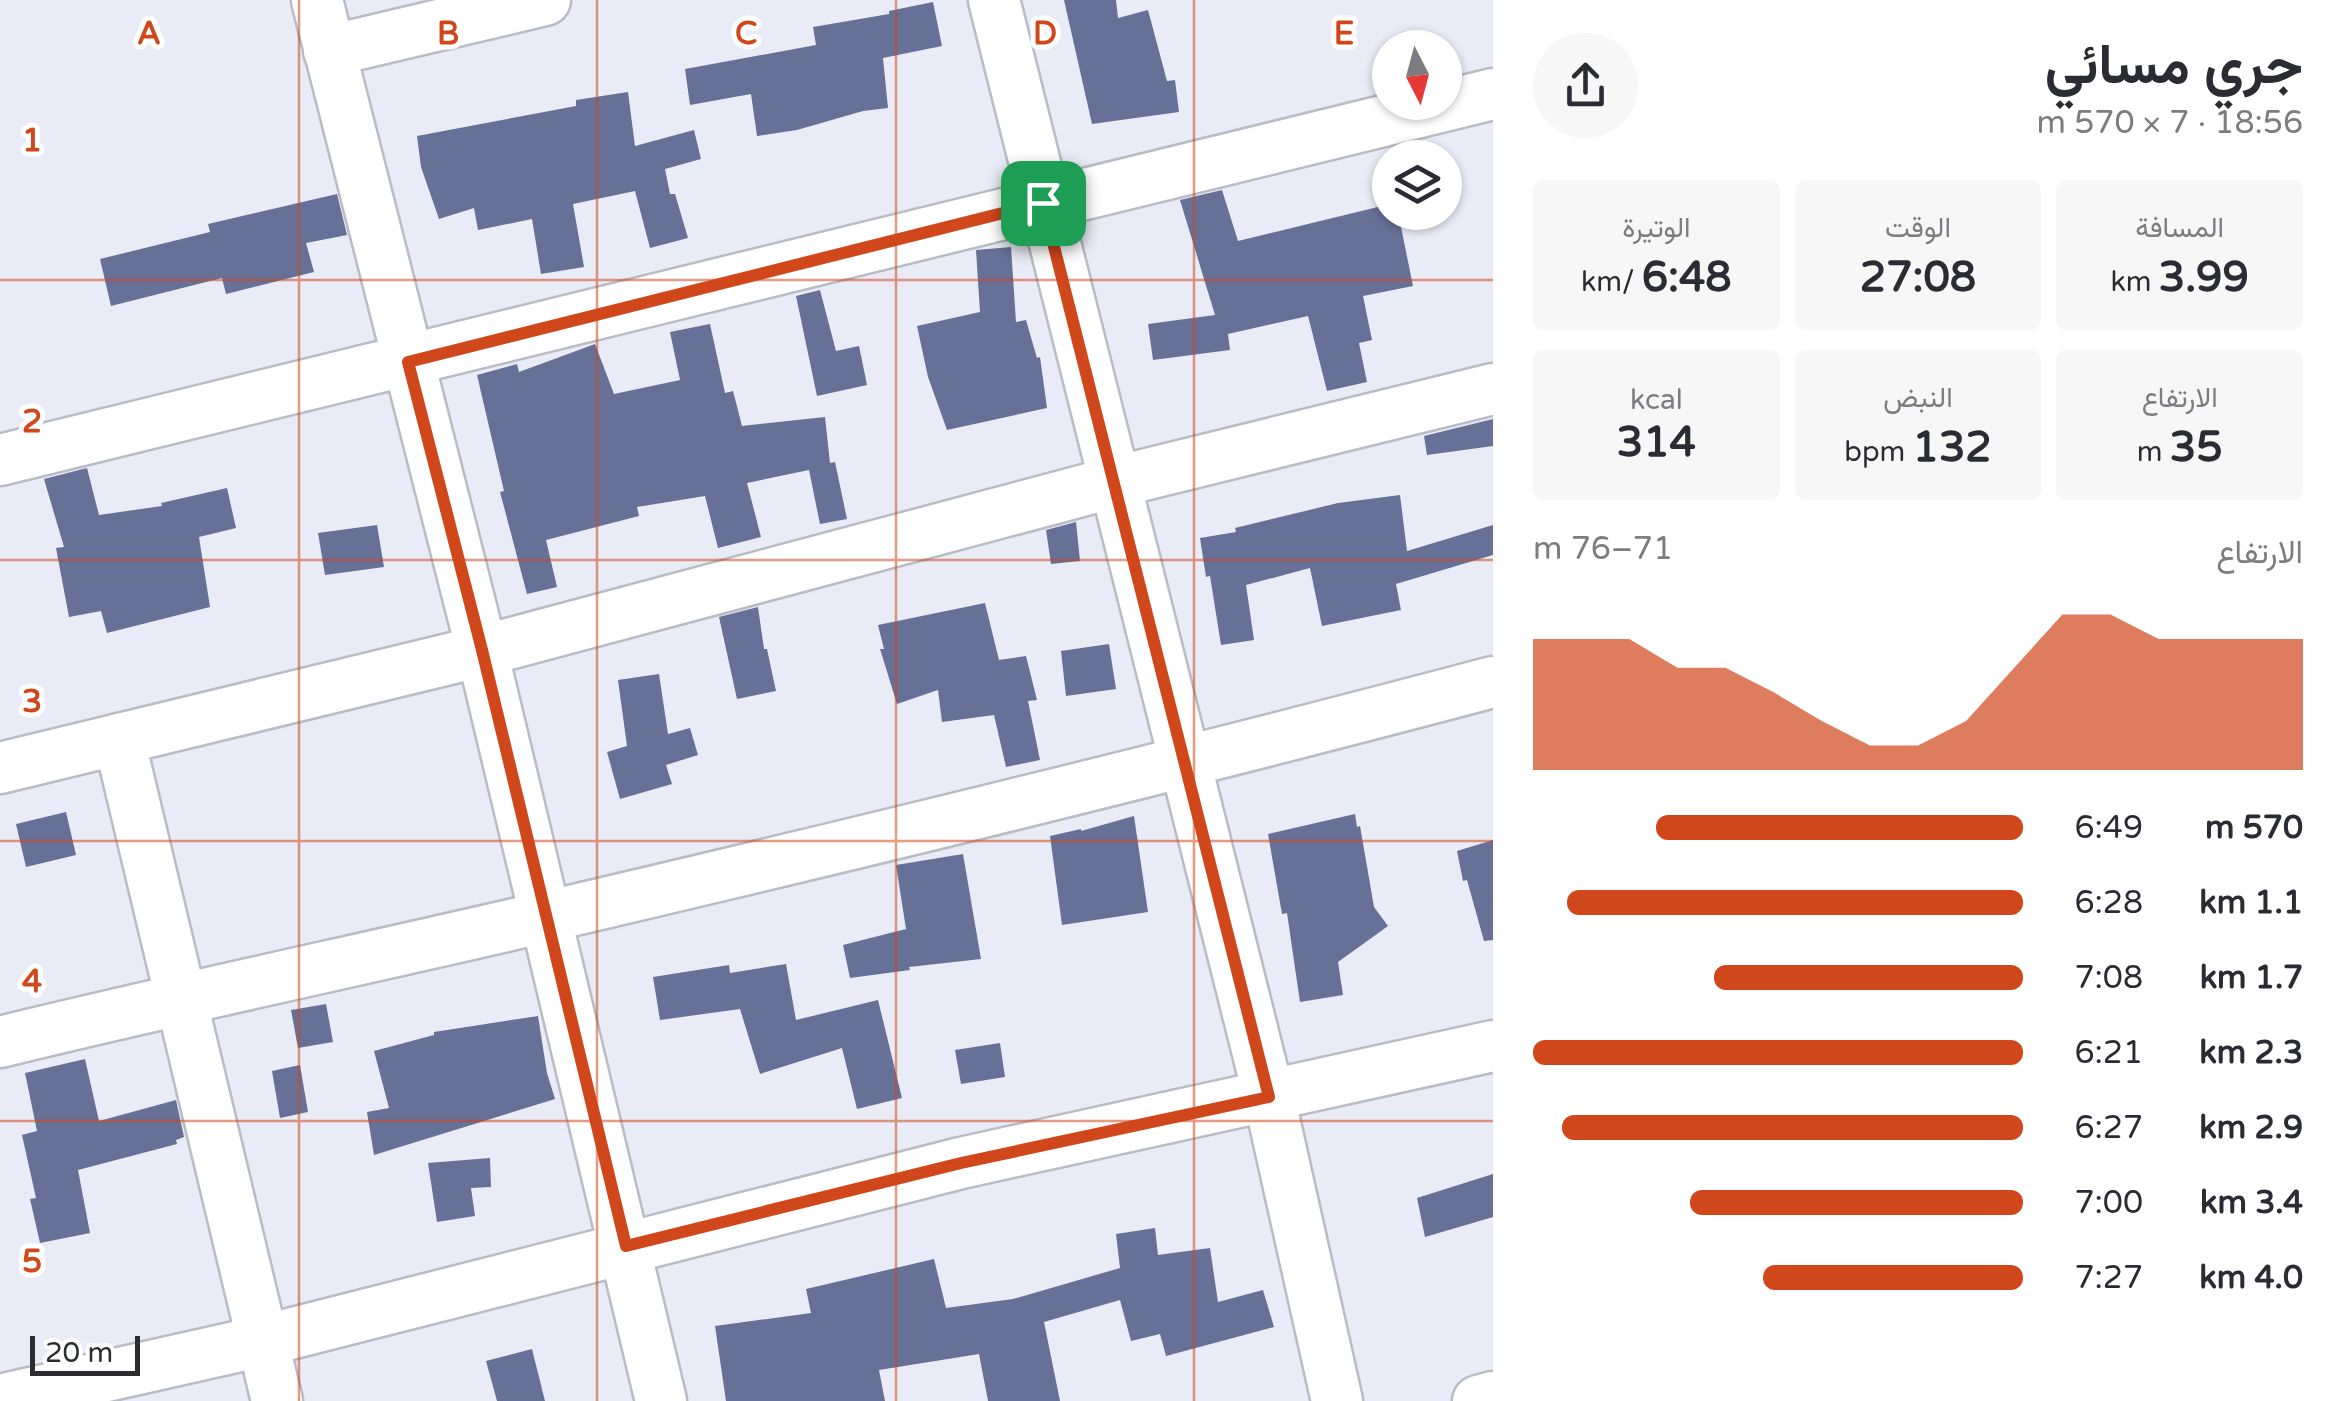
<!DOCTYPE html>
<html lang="ar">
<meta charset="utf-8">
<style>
:root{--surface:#fff;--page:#f7f7f7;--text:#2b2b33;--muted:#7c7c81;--accent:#d0471b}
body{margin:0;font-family:"Varela Round",Vazirmatn,sans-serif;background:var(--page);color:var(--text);direction:rtl;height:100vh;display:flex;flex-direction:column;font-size:38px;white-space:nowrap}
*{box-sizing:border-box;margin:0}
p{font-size:32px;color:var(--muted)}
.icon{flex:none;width:55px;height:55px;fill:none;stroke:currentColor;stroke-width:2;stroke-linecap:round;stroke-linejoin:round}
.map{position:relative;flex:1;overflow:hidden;direction:ltr}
.details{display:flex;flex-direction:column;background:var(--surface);width:850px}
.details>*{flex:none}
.needle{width:65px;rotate:174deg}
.fabs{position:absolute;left:1372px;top:30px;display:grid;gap:20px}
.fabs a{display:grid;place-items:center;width:90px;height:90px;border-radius:50%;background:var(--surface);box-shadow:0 2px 8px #0004;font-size:50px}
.scale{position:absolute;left:30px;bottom:25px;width:110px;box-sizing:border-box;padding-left:10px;border:5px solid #2c2d31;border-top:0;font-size:28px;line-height:35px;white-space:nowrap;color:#2c2d31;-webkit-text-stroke:8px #fff;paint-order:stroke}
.pin{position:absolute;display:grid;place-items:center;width:85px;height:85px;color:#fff;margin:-42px;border-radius:20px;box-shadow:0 5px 15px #0006}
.round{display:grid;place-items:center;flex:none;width:105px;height:105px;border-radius:52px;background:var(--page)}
.overview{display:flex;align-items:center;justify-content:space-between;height:170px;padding:0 40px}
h1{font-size:55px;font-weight:700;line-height:75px}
.metrics{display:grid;grid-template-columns:repeat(3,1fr);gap:15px;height:170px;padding:10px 40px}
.metrics div{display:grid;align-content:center;border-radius:10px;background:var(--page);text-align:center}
.metrics b{font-size:42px;font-weight:700}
.metrics small{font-size:28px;font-weight:400}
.metrics p{font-size:28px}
.chart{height:280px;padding:20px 40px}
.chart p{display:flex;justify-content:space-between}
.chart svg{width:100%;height:180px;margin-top:10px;fill:var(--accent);opacity:.7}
ul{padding:0 40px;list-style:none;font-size:32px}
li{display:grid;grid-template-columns:160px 120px 1fr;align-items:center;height:75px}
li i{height:25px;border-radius:12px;background:var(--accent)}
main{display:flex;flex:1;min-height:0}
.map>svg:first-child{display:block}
.building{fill:#677197}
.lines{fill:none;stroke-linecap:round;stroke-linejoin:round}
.minor-casing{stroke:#b9bbc5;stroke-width:55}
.minor{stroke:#fff;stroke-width:50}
.route-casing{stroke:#fff;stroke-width:20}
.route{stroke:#d0471b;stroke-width:12}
.grid{fill:none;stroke:#d0471b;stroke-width:2.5;stroke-opacity:0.55}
.grid-label{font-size:32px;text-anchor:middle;font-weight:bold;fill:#d0471b;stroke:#fff;stroke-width:10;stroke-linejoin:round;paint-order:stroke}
</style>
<main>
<section class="details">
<div class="overview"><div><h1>جري مسائي</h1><p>18:56 · 7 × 570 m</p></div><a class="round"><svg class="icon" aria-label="share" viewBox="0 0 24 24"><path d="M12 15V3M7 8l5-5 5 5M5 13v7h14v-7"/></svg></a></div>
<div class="metrics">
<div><p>المسافة</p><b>3.99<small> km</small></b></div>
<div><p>الوقت</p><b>27:08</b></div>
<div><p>الوتيرة</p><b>6:48<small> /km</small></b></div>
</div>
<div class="metrics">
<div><p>الارتفاع</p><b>35<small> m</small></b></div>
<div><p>النبض</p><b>132<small> bpm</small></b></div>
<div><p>kcal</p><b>314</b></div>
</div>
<div class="chart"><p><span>الارتفاع</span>71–76 m</p>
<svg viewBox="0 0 160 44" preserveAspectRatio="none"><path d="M0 44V12L10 12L20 12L30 19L40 19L50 25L60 32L70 38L80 38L90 32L100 19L110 6L120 6L130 12L140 12L150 12L160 12V44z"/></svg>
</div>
<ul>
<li><b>570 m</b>6:49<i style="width:75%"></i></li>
<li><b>1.1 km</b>6:28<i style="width:93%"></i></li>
<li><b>1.7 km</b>7:08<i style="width:63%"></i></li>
<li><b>2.3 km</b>6:21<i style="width:100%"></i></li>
<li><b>2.9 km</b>6:27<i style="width:94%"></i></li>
<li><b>3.4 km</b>7:00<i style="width:68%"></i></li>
<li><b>4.0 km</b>7:27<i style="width:53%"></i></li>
</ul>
</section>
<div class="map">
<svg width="1493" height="1401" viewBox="0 0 1493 1401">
<rect width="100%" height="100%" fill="#e9ecf6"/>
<!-- building -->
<g class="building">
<path d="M1064,0H1116L1118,18L1148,10L1167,81L1175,80L1179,112L1092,124Z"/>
<path d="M933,2L942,46L883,58L888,108L863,111L797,130L757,136L751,94L690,105L685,69L816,45L813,27L889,14V11Z"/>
<path d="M628,92L635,146L694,130L701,159L665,169L670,194H675L688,238L650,248L635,191L573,204L584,267L541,274L532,219L478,230L474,208L439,219L421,167L417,136L576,106V100Z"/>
<path d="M1222,190L1238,241L1390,204V212H1398L1413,286L1363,296L1372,340L1359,343L1367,382L1327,391L1308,316L1228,334L1230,350L1153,360L1148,324L1215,315L1180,200Z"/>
<path d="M337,194L347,235L306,243L314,272L226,294L222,278L111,306L100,259L210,232L208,224Z"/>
<path d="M1011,247L1016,322L1026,320L1037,358L1040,357L1047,408L947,430L928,377L917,326L980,312L976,250Z"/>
<path d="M820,290L836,351L859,346L867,385L817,396L796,296Z"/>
<path d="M710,324L725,393L733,391L742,426L825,417L830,463L835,462L847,519L820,524L809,470L747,483L761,537L718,548L705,496L637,507L639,516L546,540L557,587L527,594L500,492L504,491L477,375L517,364L519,372L595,344L614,394L680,380L670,332Z"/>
<path d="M1493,419V446L1427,455L1424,436Z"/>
<path d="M87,468L99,515L162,506L161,503L227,488L236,528L199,537L210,607L107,633L101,611L69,617L56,548L64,547L44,479Z"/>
<path d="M1400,495L1407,551L1493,525V555L1396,584L1401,610L1322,626L1310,568L1246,585L1254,640L1221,645L1210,576L1206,577L1200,538L1236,532L1235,528L1338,503Z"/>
<path d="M1076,522L1080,561L1051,564L1046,530Z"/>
<path d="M377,525L384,567L325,575L318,533Z"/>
<path d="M985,603L999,660L1026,656L1037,700L1028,701L1040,760L1006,767L994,715L942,722L938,690L897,704L880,649H884L878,625Z"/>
<path d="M758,607L764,649H767L776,691L737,699L719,617Z"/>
<path d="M1109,644L1116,689L1066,696L1061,651Z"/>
<path d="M659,674L668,734L690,728L698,755L666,765L672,784L620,799L607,752L627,746L618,680Z"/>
<path d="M66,812L76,855L26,867L16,824Z"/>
<path d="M1355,814L1357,827L1360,826L1374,907L1388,926L1338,962L1343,995L1300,1002L1287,913L1282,914L1268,834Z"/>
<path d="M1134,816L1148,912L1062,925L1050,836L1081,829V831Z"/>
<path d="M1493,840V940L1484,941L1467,880L1463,881L1457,851Z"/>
<path d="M963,854L981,959L909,967L910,970L850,978L843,945L906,929L896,865Z"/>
<path d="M786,964L796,1020L878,1000L902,1098L857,1109L842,1048L760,1074L740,1009L660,1020L653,977L729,965L730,973Z"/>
<path d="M326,1004L333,1042L298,1048L291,1010Z"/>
<path d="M538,1016L547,1073L555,1099L374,1155L367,1112L389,1108L374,1051L434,1035V1032Z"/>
<path d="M1000,1043L1005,1077L961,1084L955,1050Z"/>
<path d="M85,1059L99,1121L176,1100L184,1137L176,1140L177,1144L78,1170L90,1233L40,1243L30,1199L36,1198L22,1135L37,1131L25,1073Z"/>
<path d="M300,1065L308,1112L280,1118L272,1071Z"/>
<path d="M490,1158L491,1187L471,1188L475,1216L437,1222L428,1163Z"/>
<path d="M1493,1174V1217L1425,1237L1417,1198Z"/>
<path d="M1155,1228L1158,1255L1210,1248L1218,1302L1263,1290L1274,1327L1166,1356L1160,1334L1131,1341L1120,1300L1044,1322L1060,1401H988L979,1354L879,1370L885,1401H726L715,1326L811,1313L806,1289L934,1259L946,1308L1013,1299L1120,1268L1116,1234Z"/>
<path d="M532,1349L545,1401H497L486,1361Z"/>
</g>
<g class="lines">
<defs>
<g id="minor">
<path d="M317,0L482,651L661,1401"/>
<path d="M994,0L1269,1097L1337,1401"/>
<path d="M329,51L545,0"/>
<path d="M0,460L1493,94"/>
<path d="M119,739L277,1401"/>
<path d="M0,768L482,651L1115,482L1493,389"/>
<path d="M0,1042C183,997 366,959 549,916C865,842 1180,765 1493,682"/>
<path d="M0,1400L262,1341L961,1163L1493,1046"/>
<path d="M1478,1401L1493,1397"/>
</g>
</defs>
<!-- minor casing -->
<use href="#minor" class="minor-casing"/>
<!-- minor -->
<use href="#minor" class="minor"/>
</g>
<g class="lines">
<defs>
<path id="route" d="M1043,203L1269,1097L961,1163L626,1246L482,650L408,362Z"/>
</defs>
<!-- route casing -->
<use href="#route" class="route-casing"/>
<!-- route -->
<use href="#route" class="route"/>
</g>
<!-- grid -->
<path class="grid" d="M299,0V1401M597,0V1401M896,0V1401M1194,0V1401M0,280H1493M0,560H1493M0,841H1493M0,1121H1493"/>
<g class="grid-label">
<text x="149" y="44">A</text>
<text x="448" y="44">B</text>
<text x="746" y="44">C</text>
<text x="1045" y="44">D</text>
<text x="1344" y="44">E</text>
<text x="32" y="151">1</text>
<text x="32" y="432">2</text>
<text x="32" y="712">3</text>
<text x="32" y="992">4</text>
<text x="32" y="1272">5</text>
</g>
</svg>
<div class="fabs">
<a><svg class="needle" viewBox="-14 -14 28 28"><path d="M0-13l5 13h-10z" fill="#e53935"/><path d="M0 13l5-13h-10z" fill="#7c7c81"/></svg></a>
<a><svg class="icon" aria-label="layers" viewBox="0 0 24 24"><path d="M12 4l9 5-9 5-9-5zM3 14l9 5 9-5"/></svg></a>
</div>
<div class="scale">20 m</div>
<div class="pin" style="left:1043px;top:203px;background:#1e9e55"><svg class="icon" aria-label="arrive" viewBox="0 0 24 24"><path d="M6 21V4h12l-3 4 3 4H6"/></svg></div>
</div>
</main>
